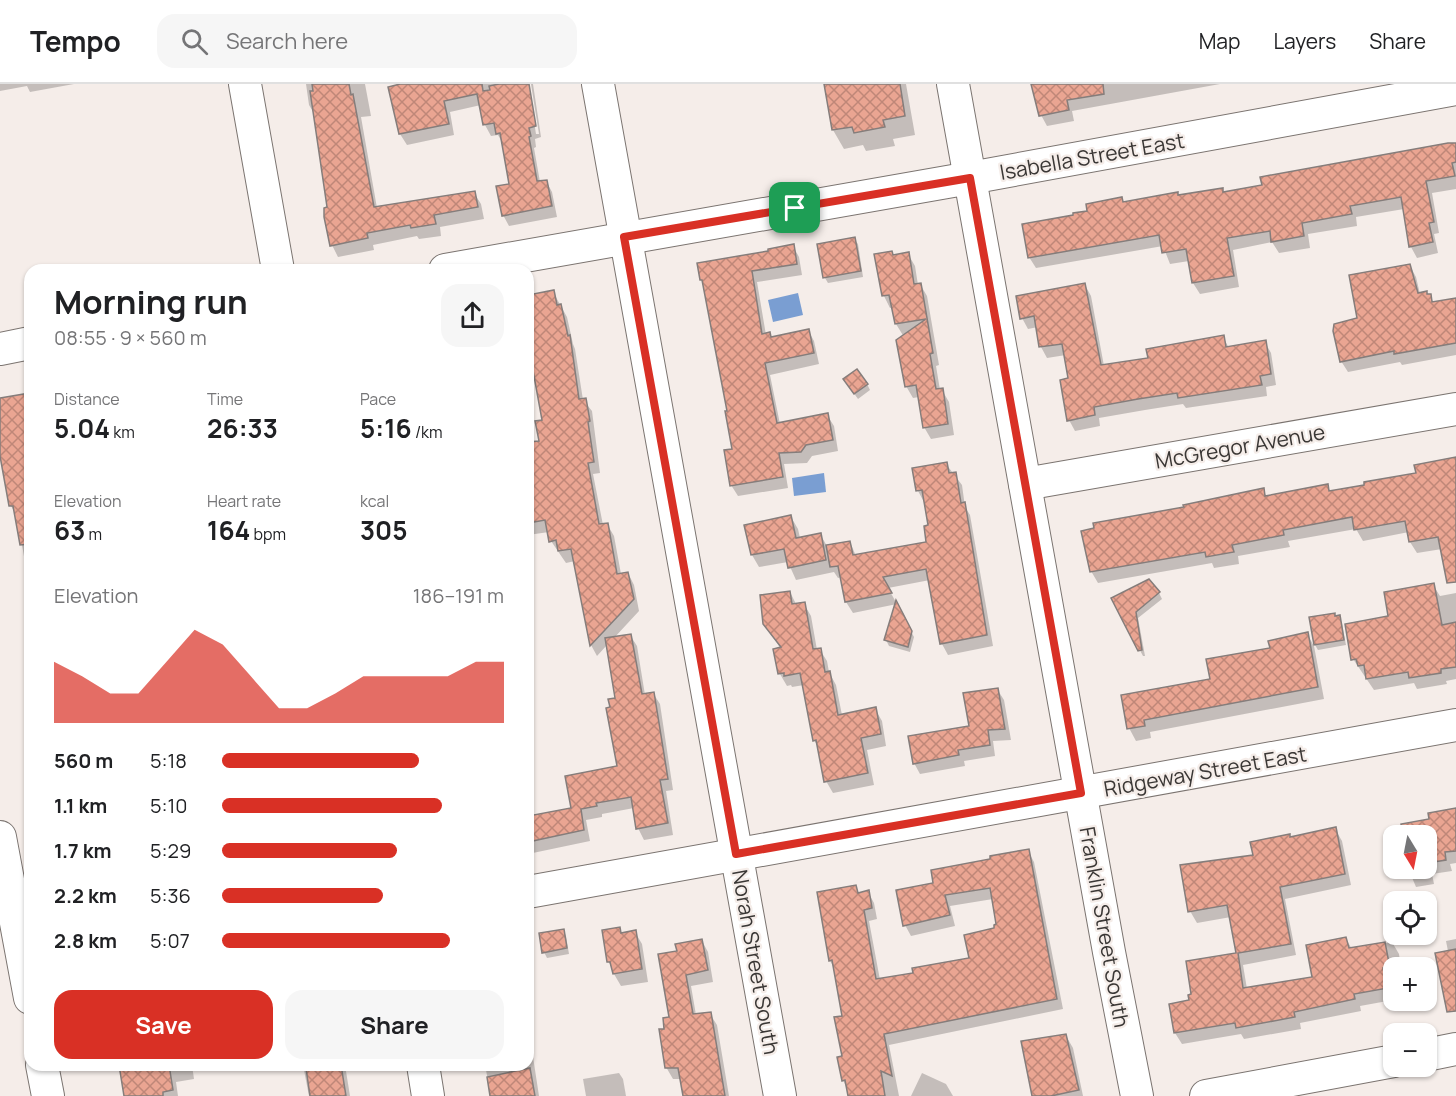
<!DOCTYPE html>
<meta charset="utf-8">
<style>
:root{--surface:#fff;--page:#f6f6f6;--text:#202124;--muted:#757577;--line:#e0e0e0;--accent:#d93025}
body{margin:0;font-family:Manrope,sans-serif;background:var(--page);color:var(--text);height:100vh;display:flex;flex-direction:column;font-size:22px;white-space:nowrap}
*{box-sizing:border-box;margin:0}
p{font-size:20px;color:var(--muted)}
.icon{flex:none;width:33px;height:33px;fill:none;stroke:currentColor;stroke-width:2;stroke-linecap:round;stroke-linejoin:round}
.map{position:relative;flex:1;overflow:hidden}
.details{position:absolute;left:24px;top:180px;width:510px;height:807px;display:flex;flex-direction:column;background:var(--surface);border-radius:18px;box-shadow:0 2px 4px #0004}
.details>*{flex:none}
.needle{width:39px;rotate:170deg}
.fabs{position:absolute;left:1383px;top:741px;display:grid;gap:12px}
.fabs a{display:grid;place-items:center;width:54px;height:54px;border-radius:12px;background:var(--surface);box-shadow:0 2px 4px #0004;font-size:30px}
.pin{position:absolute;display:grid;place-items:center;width:51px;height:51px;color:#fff;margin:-26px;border-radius:12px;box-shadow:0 3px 9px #0006}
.round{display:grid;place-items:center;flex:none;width:63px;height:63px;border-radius:18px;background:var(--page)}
.head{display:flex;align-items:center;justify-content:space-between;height:102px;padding:0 30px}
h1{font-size:33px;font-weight:700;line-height:45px}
.stats{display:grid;grid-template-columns:repeat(3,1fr);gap:9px;height:102px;padding:6px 30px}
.stats div{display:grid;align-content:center}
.stats b{font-size:26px;font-weight:700}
.stats small{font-size:16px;font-weight:400}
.stats p{font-size:16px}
.chart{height:168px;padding:12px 30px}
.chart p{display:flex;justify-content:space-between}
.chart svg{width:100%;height:108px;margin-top:6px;fill:var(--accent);opacity:.7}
.action{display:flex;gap:12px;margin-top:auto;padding:12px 30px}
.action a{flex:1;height:69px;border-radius:18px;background:var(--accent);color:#fff;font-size:24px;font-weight:700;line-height:69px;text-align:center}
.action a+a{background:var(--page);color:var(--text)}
ul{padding:0 30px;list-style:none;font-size:20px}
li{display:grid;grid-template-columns:96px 72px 1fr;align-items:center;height:45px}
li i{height:15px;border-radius:8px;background:var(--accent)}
header{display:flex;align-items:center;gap:36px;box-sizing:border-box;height:84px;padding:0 30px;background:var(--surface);border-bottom:2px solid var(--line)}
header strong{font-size:28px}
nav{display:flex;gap:33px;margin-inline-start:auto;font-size:21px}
.search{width:420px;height:54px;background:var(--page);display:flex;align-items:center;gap:15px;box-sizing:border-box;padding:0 21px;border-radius:18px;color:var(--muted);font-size:22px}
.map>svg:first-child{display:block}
.water{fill:#7a9ed2}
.shadow{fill:#0003}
.building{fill:url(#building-cross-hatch);stroke:#857d7b;stroke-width:1.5}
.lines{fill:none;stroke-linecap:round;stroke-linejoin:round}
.minor-casing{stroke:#7b7470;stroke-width:34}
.minor{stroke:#fff;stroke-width:32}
.route-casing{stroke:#fff;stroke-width:12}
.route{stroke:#d93025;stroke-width:8}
.labels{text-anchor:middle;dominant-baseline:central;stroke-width:4.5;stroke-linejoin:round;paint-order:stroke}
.street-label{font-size:21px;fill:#3a3735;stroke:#f5ede9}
</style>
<header>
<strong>Tempo</strong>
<div class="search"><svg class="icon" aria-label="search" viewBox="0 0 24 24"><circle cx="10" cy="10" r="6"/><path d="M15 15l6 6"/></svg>Search here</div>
<nav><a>Map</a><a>Layers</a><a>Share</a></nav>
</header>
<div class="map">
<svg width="1456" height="1012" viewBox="0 0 1456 1012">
<defs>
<pattern id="building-cross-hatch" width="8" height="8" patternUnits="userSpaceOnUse" patternTransform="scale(1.5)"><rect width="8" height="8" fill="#eaa592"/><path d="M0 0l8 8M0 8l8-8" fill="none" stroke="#bf8778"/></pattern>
</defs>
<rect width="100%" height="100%" fill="#f5ede9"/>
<!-- water -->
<g class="water">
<path d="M798,209L803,231L773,238L768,216Z"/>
<path d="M824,389L826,408L794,412L792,394Z"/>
</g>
<!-- shadow -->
<g class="shadow">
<path d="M0,0H74L30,8L27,2L0,7Z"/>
<path d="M306,0H365L371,32L361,33L377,124L474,109L481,120L484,135L440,143L441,152L419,155L417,152L373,161L374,166L338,173L332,161L329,124L315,31L309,21Z"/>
<path d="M407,0H528L536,50H539L531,0H533L541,53L535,55L536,63L534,64L540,98L546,97L552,108L557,133L509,142L503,131L510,101L503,60L498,51L491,52L485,41L481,21L450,28L454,51L407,61L400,50Z"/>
<path d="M825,0H906L915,51L893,55L895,62L866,67L863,61L844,65L833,46Z"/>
<path d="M1033,0H1220L1072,27L1074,37L1047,42L1041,31Z"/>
<path d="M1456,61V105L1432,109L1439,149L1434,150L1438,169L1417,174L1411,163L1404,125L1356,133L1357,142L1308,150L1310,164L1279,169L1272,158L1233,166L1239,203L1200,210L1193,199L1189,177L1170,180L1163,162L1036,184L1029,173L1124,119L1222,105L1224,109Z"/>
<path d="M854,155L858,160L863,193L828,199L825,194Z"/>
<path d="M793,162L799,173L802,191L757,198L766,251L770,250L772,254L808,246L814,257L819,280L770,291L780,340L827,331L834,342L838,367L812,372L807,379L784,380L788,404L738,412L731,401L734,366L729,328L705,201L702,196L770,168Z"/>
<path d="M908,170L915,182L918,201L920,200L927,212L939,281L936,282L940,306H942L949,318L954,351L931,355L924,343L919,313L913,314L906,302L904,253L896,240L893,223L890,224L884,212L876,171L893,172Z"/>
<path d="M1410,182L1416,193L1420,210L1430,212L1434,219L1456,216V271L1402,281L1400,278L1348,288L1341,277L1359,236Z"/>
<path d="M1085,201L1091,212L1104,282L1150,275L1223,253L1229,264L1265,258L1271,269L1276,301L1266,303L1267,312L1186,324L1183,320L1145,326L1099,334L1100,342L1075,347L1069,336L1070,295L1066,271L1047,274L1041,263L1038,243L1028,245L1022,234Z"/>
<path d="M553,208L567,233L573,260L575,265L583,316L592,327L600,389L593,390L603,441L607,440L614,452L621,490L628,489L634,501L639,527L614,554L630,551L637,562L645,611L653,609L660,620L673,706L666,707L673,751L644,756L638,744L634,724L602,730V733L586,736L590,757L528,770V733L573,725L619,684L611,624L616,615L607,561L597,572L591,561L575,477L566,479L551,457L549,448L528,451V418L543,337L536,294L528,295V213Z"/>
<path d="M867,300L870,306L858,315L848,301Z"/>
<path d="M30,311V507L17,432L11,422L0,361V317Z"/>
<path d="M1456,375V479L1442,465L1417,469L1410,458L1409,448L1363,457L1356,445L1288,457L1290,463L1238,472L1239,480L1214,484L1212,479L1098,499L1091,487L1185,424L1263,406L1267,413L1327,402L1331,408L1417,390Z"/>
<path d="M946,380L962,401L965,423L970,431L993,562L948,571L942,560L930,496L888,504L897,520L853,529L846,518L842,493L838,494L834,488L796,496L788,478L759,483L752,471L746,442L791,433L798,445L800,454L820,450L827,462L850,458L856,472L928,459L930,443L924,418L918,407L914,385Z"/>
<path d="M1433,501L1440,512L1456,509V595L1446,597L1447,600L1417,605L1414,599L1374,606L1353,575L1390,534Z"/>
<path d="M790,508L796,520H804L811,532L817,566H820L827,577L829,588L836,601L842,631L875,625L882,637L886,662L867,666L874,701L833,709L826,697L820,666L814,656L804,601L792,603L791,601L787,602L780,590L775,566L781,565L764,540Z"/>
<path d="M1159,509L1162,515L1138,534L1145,572H1143L1113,515Z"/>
<path d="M896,520L914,553L910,568L889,562L886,556Z"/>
<path d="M1339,533L1342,539L1346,561L1318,566L1315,561L1336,534Z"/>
<path d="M1307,550L1314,562L1324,615L1150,648L1151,654L1136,657L1129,644L1212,597L1271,565Z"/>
<path d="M997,605L1004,616L1011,656L993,657L995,672L964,677L965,682L920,690L914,679L971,643Z"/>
<path d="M528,649L532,670L528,671Z"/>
<path d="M1456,726V779L1450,780L1452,787L1432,790L1434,800L1416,803L1408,784H1426L1430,736Z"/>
<path d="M1335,745L1342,757L1351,801L1285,815L1296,871L1243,881L1247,905L1314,894L1346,855L1352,865L1392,858L1399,870L1401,884H1394V898L1390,899L1393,916L1360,922L1361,927L1300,939L1301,945L1244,955L1241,950L1182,960L1175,949L1170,921L1190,917L1238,870L1231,833L1197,839L1190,827L1254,772L1290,754Z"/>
<path d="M1028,767L1034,778L1063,925L889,961L899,1012H850L843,996L844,933L835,885L830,877L819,810L855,803L859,810L868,808L874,819L877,835L869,837L880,896L915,890L971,876L998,842L993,815L950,822L955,842L911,852L905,841L935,800L992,776Z"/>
<path d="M619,845L622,850L635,848L642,860L648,898L621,902L614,890L609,878Z"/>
<path d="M563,846L566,852L569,870L547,874L544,868Z"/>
<path d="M1456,855V908L1446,857Z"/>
<path d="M702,857L708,868L713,898L691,902L696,931L710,930L717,941L729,1012H684L681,995H673L666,983V946L671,934L678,868Z"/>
<path d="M528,940L539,1012H491L485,981H528Z"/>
<path d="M1066,952L1073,964L1083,1012H1033Z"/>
<path d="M120,981H192L194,995L176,998L178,1012H126Z"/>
<path d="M252,981H285L255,986Z"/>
<path d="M303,981H345L350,1012H309Z"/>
<path d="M619,989L623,995L626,1012H586L583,995Z"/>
<path d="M922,989L946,1000L953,1012H911Z"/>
</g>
<!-- building -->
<g class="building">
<path d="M312,0H349L351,11L353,10L374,123L475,107L478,123L434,131L436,140L411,144L410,141L367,149L368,154L330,162L324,133V124L327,123L310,7H313Z"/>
<path d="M400,0H482L483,7L490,6L489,2L499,0H529L536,42L529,44L531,52L529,53L537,97L547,96L552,122L502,132L496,102L509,100L500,49L496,50L494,39L483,41L477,10L444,17L449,40L399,50L388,3Z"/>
<path d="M824,0H900L905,32L883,36L885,43L854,49L852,43L832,46Z"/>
<path d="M1031,0H1103L1104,10L1067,16L1069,26L1039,32Z"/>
<path d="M1448,59H1456V78L1452,79L1455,92L1426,97L1434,138L1429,139L1433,158L1409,163L1401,113L1350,122L1352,130L1302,139L1304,152L1271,158L1270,147L1227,154L1234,192L1192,199L1186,165L1162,169L1159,151L1028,174L1022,140L1073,131V129L1087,127L1086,120L1122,113L1123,118L1178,108V111L1223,104V108L1262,101L1260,93Z"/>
<path d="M855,153L861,187L823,194L817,160Z"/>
<path d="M794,160L797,180L752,187L762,250L770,248L771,253L809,245L814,269L765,279L777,339L828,329L833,356L806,361L801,368L779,369L783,393L730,402L724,366L732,365L725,327H727L702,196H700L697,179L768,167V165Z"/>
<path d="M892,167L893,171L909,168L914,200L921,199L933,269L930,270L936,305L943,304L948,340L923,344L916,301L905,303L896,256L926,235L895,240L889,211L882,212L874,170Z"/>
<path d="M1410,180L1418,209L1427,207V210H1431L1432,218L1456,214V259L1394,270V267L1340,278L1333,247L1334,240L1357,234L1349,191Z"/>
<path d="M1085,199L1101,281L1148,274L1146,265L1224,251L1226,263L1266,256L1271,290L1260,292L1262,301L1178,314L1177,309L1138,315L1094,323L1095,331L1067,337L1060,296L1068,294L1062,260L1039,263L1034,232L1020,235L1016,212Z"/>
<path d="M554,206L557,221L561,220L568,252L570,251L579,315L586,314L590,337L588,338L594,378L588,379L599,440L608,439L617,490L628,488L634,515L590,562L571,465L558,467L556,456L549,458L545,436L528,439V358L539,357L535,337L542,336L528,259L532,258L528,238V211Z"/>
<path d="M857,285L868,300L854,310L843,295Z"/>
<path d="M30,309V460L20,461L13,422H9L0,372V314Z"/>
<path d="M1456,373V498L1447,499L1438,453L1409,458L1405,437L1354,446L1352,433L1283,446L1284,451L1232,461L1234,468L1206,473L1205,468L1090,488L1081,447L1094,444L1093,439L1184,423L1183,421L1264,404L1265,412L1328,400L1329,407L1364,401V398L1416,389L1414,381Z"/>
<path d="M947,378L949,389L956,388L961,419L965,418L987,551L940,560L926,485L883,493L892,509L845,518L838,482L830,483L826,461L850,457L853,471L926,458L924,442L928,441L922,406L916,407L912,384Z"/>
<path d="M791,431L796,454L821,449L826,476L788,484L784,465L751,471L744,441Z"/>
<path d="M1149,495L1160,508L1136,528L1142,566L1138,567L1111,514Z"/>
<path d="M1434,499L1442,541L1456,538V583L1441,585V589L1409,594L1408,588L1366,595L1364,581L1358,582L1356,575L1351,576L1345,540L1388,532L1384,508Z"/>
<path d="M790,507L792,520L805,518L813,565L821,564L825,588L830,587L838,631L876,623L881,650L861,654L868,689L824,698L816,656L813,657L800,589L784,592V589L778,590L773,565L781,563L763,540L760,511Z"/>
<path d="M896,516L912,547L908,563L884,556Z"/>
<path d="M1335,529V532L1340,531L1344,556L1314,561L1309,533Z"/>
<path d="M1308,548L1318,603L1144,636L1145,642L1127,645L1121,611L1210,595L1206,575L1270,564L1268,557Z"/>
<path d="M631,550L642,610L654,608L668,695L660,696L668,739L636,745L631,713L596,719L597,722L581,725L584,746L528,758V732L571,724L565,692L617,682L606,624L610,623L608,615L615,614L605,554Z"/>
<path d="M998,604L1005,645L988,646L990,661L958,666L959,671L913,680L908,652L969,642L963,609Z"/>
<path d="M1456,724V767L1445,768L1446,776L1427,779L1429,789L1409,792L1408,784H1426V752H1403L1401,740L1429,735L1428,729Z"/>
<path d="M1336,743L1345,790L1280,803L1291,860L1238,869L1243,904L1312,893L1306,861L1346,853L1349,864L1385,858L1390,884H1383L1388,904L1354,910L1355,915L1294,928L1295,933L1236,944L1235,939L1174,949L1169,920L1189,916L1188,911L1191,910L1186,877L1236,869L1227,821L1188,828L1180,781L1253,771L1250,758L1290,750V753Z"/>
<path d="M1029,765L1057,915L884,950L892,992L881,987L885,1012H848L845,996L842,997L837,973L842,972L834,933L842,932L832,876L829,877L817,808L856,801L858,809L869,806L872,824L864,826L876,895L913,889L912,884L969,874L964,851L994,844V841L996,840L990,804L945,811L950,831L903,842L896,806L933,799L931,786L990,775V772Z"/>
<path d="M620,843L621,849L636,846L642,885L613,890L610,878H607L602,846Z"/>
<path d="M564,845L567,864L542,869L539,849Z"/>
<path d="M702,855L708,886L686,891L693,930L711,928L725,1012H683L678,984H665L659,945H664L663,934L669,933L658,870L677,867L675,860Z"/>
<path d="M1456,865V927L1447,928L1435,869Z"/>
<path d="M1066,950L1079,1006L1051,1012H1032L1021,957Z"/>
<path d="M119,981H169L173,1006L163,1008V1012H124Z"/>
<path d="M324,981H341L346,1012H310L306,984Z"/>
<path d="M530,984L535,1012H490L487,993Z"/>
</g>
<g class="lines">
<defs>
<g id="minor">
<path d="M245,0L278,186"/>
<path d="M598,0L780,1012"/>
<path d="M953,0L1109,868L1137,1012"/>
<path d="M445,186L970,94L1456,5"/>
<path d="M0,265L30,259"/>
<path d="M1025,400L1456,325"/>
<path d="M0,753L30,914"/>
<path d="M528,808L1456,641"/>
<path d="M1426,971L1456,965"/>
<path d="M42,981L48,1012"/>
<path d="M423,981L428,1012"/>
<path d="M1206,1012L1394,977"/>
</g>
</defs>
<!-- minor casing -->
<use href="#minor" class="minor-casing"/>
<!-- minor -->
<use href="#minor" class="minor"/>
</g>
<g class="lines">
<defs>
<path id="route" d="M970,94L1081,709L736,770L624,153Z"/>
</defs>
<!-- route casing -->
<use href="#route" class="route-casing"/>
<!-- route -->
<use href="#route" class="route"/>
</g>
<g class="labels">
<!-- street labels -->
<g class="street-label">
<text transform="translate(1092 72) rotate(-10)">Isabella Street East</text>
<text transform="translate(1240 362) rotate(-10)">McGregor Avenue</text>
<text transform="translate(1205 687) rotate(-10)">Ridgeway Street East</text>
<text transform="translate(1105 843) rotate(80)">Franklin Street South</text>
<text transform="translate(756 878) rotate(80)">Norah Street South</text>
</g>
</g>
</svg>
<div class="fabs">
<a><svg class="needle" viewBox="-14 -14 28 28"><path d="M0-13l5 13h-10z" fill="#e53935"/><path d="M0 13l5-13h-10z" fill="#757577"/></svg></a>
<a><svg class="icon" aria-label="locate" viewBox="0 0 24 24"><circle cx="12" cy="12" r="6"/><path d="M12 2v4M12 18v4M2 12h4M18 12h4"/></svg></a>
<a>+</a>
<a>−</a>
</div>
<div class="pin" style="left:795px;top:124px;background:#1e9e55"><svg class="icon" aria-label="arrive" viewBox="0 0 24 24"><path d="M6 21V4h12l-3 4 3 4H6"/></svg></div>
<section class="details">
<div class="head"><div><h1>Morning run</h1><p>08:55 · 9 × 560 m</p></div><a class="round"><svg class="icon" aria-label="share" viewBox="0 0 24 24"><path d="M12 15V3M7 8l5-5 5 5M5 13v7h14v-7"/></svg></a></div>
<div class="stats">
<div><p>Distance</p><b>5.04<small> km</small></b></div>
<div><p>Time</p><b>26:33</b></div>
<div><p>Pace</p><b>5:16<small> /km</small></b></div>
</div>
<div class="stats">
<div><p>Elevation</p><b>63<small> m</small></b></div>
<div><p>Heart rate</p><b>164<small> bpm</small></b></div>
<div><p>kcal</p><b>305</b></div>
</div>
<div class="chart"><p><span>Elevation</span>186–191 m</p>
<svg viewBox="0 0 160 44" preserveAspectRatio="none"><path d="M0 44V19L10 25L20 32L30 32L40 19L50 6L60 12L70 25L80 38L90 38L100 32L110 25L120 25L130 25L140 25L150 19L160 19V44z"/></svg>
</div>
<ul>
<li><b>560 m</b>5:18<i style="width:70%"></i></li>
<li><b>1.1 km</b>5:10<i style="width:78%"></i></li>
<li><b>1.7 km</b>5:29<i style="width:62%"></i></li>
<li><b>2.2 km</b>5:36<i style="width:57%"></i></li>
<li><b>2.8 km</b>5:07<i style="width:81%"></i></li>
</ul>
<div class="action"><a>Save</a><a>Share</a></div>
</section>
</div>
